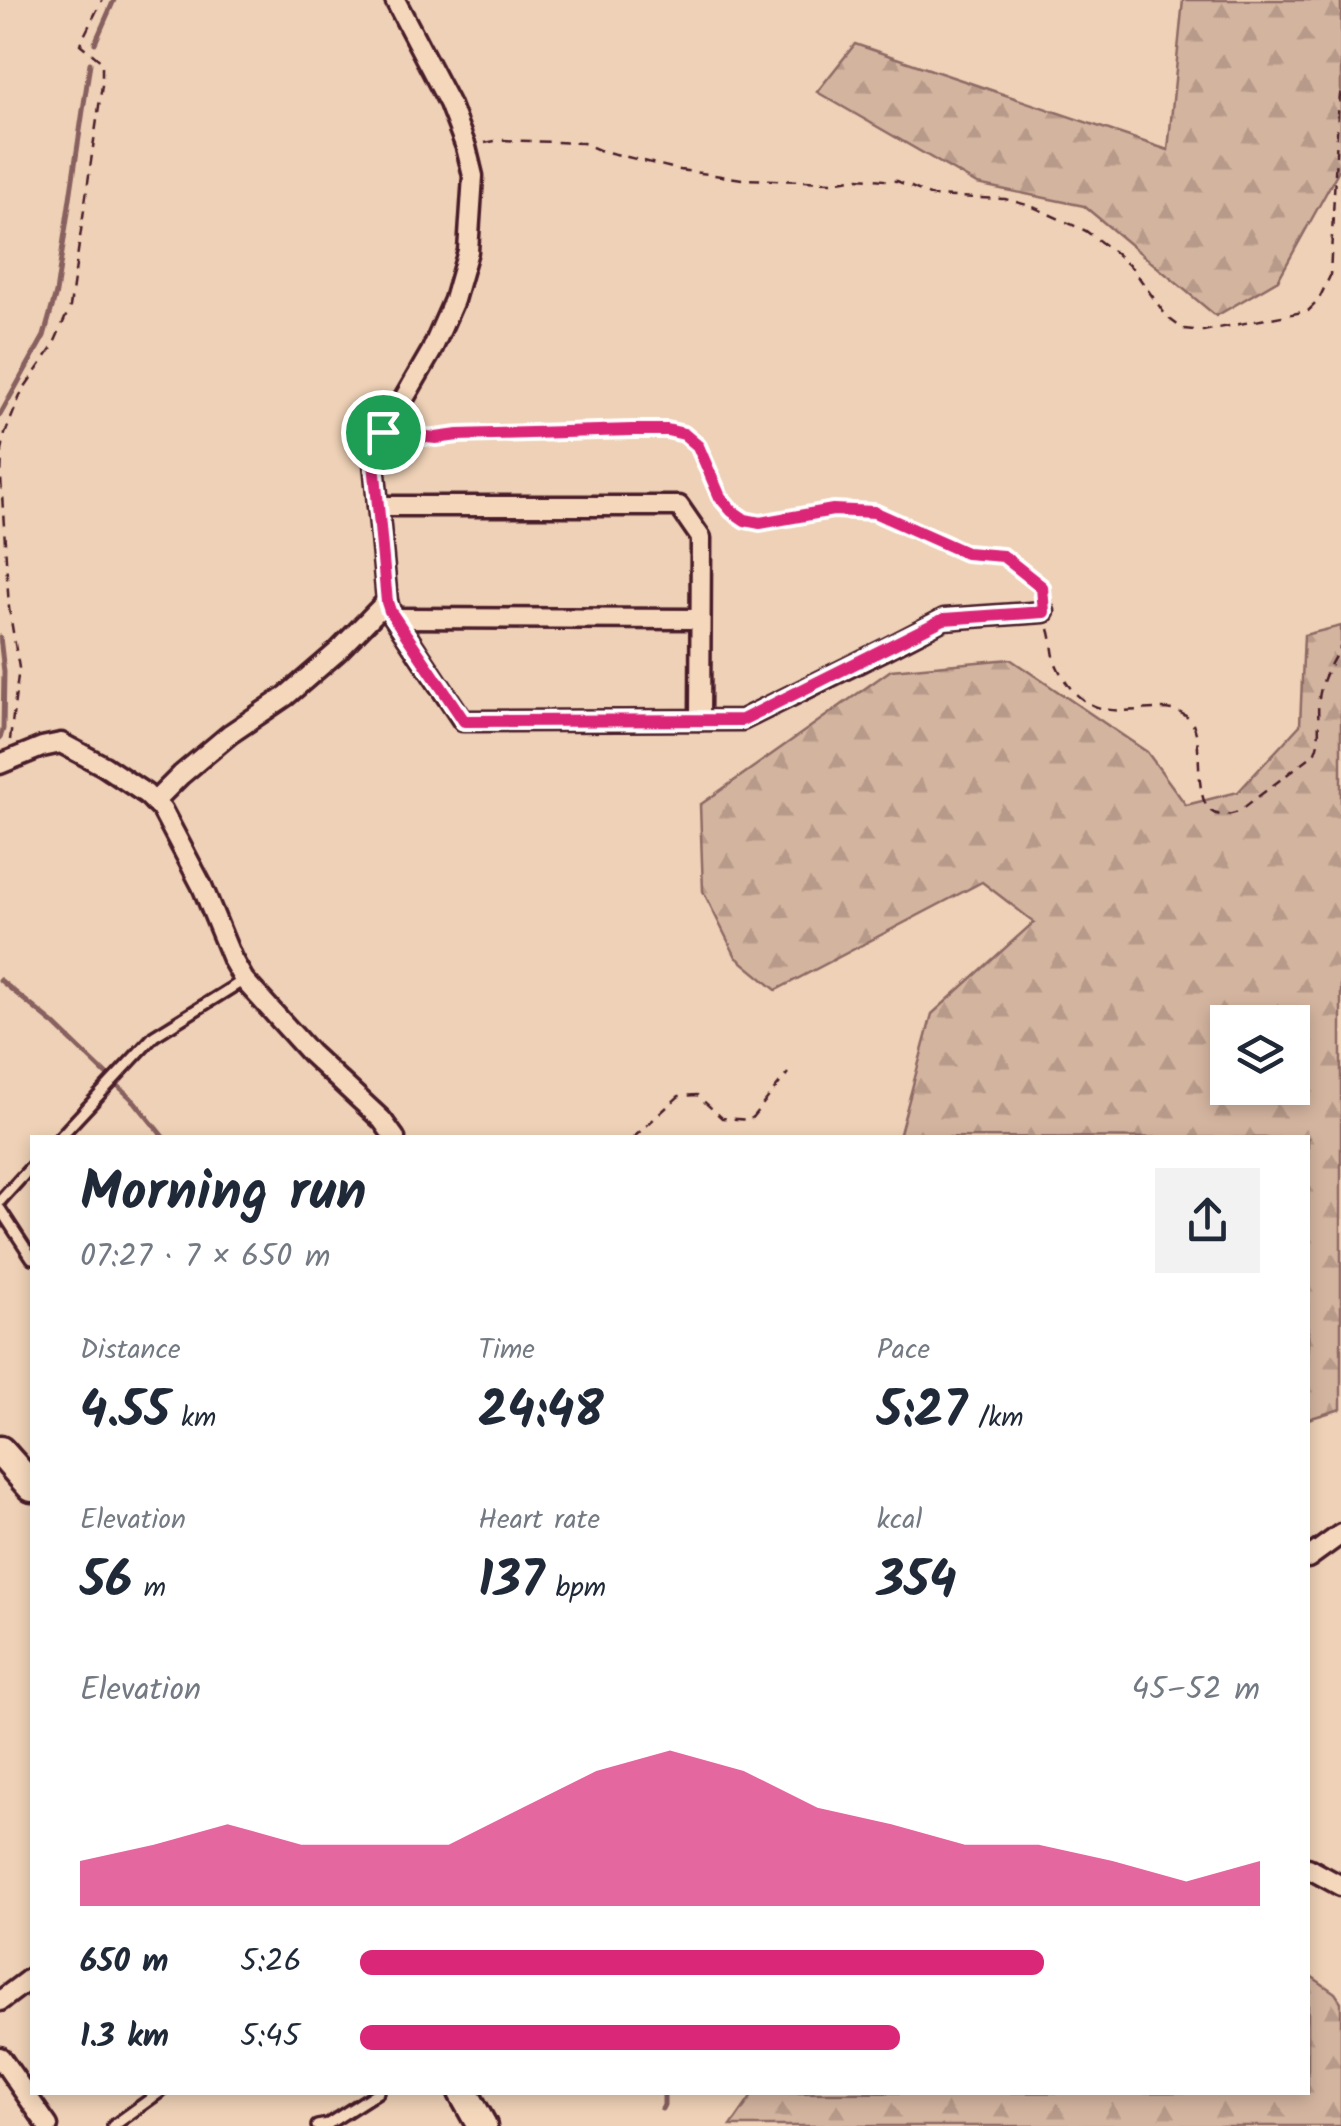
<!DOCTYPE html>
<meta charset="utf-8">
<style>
:root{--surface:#fff;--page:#f2f2f3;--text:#1f2937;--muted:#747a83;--accent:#db2777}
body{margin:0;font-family:Kalam,sans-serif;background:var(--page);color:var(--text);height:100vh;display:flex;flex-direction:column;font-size:38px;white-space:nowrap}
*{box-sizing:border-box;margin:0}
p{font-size:32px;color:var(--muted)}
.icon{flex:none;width:55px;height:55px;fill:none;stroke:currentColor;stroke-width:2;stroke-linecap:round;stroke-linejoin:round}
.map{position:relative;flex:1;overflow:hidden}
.side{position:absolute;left:30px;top:1135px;width:1280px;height:960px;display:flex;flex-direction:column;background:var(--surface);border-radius:0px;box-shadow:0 5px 15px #0003}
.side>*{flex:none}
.controls{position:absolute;left:1210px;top:1005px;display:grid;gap:20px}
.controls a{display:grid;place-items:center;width:100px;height:100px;border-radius:0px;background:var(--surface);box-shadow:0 5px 15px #0003;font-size:50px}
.pin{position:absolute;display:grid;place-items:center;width:85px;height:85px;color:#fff;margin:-42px;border:5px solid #fff;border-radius:50%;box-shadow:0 2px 10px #0007}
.round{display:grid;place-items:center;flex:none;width:105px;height:105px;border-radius:0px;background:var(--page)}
.overview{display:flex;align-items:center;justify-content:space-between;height:170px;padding:0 50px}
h1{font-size:55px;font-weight:800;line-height:75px}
.stats{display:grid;grid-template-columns:repeat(3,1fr);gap:15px;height:170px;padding:10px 50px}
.stats div{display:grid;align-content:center}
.stats b{font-size:50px;font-weight:800}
.stats small{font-size:28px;font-weight:400}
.stats p{font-size:28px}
.chart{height:280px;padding:20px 50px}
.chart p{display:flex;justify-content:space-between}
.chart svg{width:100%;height:180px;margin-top:10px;fill:var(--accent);opacity:.7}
ul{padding:0 50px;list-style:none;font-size:32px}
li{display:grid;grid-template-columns:160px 120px 1fr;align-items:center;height:75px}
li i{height:25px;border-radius:12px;background:var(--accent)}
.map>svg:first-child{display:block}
.forest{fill:url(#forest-firs);stroke:#8e6a65;stroke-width:2.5;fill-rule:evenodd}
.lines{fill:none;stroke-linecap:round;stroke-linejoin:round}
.stream{stroke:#87605f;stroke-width:5}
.service-casing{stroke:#4a1f2b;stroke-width:16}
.minor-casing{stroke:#4a1f2b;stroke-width:25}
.trunk-casing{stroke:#4a1f2b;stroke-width:35}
.path{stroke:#4a1f2b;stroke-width:2.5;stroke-dasharray:10 8;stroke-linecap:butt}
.service{stroke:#f5d8bc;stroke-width:9}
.minor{stroke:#f5d8bc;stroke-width:18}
.trunk{stroke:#f5d8bc;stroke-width:28}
.route-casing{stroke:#fff;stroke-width:20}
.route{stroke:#db2777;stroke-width:12}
</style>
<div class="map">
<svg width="1341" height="2126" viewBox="0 0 1341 2126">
<defs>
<pattern id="forest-firs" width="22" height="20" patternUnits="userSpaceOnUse" patternTransform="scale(2.5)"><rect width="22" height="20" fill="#d3b49f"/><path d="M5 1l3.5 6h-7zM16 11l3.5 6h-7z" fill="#b79a89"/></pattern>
</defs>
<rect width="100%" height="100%" fill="#eed1b6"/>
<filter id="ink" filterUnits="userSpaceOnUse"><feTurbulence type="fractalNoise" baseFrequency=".01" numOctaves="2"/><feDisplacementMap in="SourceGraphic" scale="20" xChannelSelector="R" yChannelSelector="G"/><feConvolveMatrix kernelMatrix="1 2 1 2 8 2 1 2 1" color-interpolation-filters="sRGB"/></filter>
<g filter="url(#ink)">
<!-- forest -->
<g class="forest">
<path d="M1183,0H1341V166L1278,280L1216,316L1084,206L977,184L817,92L855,44L1168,150Z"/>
<path d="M1341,626V1409L1308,1419V1138L899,1137L932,1014L1034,922L982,882L776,990L736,957L703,891L700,805L891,670L1010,659L1147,752L1186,805L1238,792L1300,725L1304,635ZM1292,1022V1088H1228V1022Z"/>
<path d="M1308,1974L1335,1993L1341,2002V2126H731L754,2093L1308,2092Z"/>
</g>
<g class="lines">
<!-- stream -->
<g class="stream">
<path d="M95,43L114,0"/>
<path d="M0,415L44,336L56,293L90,63"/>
<path d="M0,637L4,672L3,729L0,738"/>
<path d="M0,980L54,1024L135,1102L164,1138"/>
<path d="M662,2109L664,2105V2092"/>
</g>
<defs>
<g id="service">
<path d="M59,1138L154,1036L244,980"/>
<path d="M0,1201L32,1166"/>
<path d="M0,1209L32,1258"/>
<path d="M113,2126L160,2092"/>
<path d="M317,2126L328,2124L378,2092"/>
</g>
<g id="minor">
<path d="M395,0L449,103L466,147L473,176L468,251L454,300L431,352L373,452L387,601L390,611L463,721L742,720L884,650L944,619L1044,612"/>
<path d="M378,506H679L701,538L700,720"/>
<path d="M395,618L700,619"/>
<path d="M0,764L42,747L61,743L104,766L146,794L162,810L202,886L232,959L244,980L310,1053L382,1120L395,1138"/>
<path d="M154,802L181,775L230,734L286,696L337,652L387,601"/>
<path d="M1308,1558L1341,1534"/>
<path d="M1308,1868L1341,1886"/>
<path d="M0,2001L32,1977"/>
<path d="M0,2057L48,2126"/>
</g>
<g id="trunk">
<path d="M0,1451L32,1487"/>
<path d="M463,2092L482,2126"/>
</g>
</defs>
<!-- service casing -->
<use href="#service" class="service-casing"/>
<!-- minor casing -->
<use href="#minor" class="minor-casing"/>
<!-- trunk casing -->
<use href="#trunk" class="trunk-casing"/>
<!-- path -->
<g class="path">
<path d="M485,143L500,140L583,143L599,150L680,170L742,179L832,182L858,178L897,181L932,196L1005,199L1031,206L1086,231L1114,252L1133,269L1167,317L1183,329L1203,331L1308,311L1318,301L1330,276L1338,113L1341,87"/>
<path d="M404,435L436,438L459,435L667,430L684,434L697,447L720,497L732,511L745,520L760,523L833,510L875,513L901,526L911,528L966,553L1003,556L1042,587L1043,596"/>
<path d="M1049,629C1053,641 1052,655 1057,666C1094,746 1160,687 1190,720C1210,742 1181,833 1238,812L1314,754C1323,738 1316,717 1319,698C1322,678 1331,663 1341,646"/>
<path d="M10,740L19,668L9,608L1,478L2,451L5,434L22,391L52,348L70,307L102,85V62L80,44L102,0"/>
<path d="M633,1138L679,1096L697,1095L722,1118L750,1120L788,1073"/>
</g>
<!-- service -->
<use href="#service" class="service"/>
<!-- minor -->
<use href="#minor" class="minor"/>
<!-- trunk -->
<use href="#trunk" class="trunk"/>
</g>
</g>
<g class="lines" filter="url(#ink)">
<defs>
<path id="route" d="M632,430H667L684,434L698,446L720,497L732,511L745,520L760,523L833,510L874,512L966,553L1003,556L1042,587L1044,612L944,619L742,720L464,721L390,611L387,602L373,452L383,432L436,438L458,435Z"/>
</defs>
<!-- route casing -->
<use href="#route" class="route-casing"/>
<!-- route -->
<use href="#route" class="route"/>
</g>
</svg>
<div class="controls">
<a><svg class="icon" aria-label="layers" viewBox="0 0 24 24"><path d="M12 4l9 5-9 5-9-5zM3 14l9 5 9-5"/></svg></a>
</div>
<div class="pin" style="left:383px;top:432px;background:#1e9e55"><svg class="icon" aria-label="arrive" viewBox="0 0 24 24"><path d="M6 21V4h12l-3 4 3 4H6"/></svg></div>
<section class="side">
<div class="overview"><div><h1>Morning run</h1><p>07:27 · 7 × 650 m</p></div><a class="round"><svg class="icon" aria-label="share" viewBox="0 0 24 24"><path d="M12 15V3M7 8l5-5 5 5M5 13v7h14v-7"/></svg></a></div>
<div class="stats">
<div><p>Distance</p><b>4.55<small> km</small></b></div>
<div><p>Time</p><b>24:48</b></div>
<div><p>Pace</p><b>5:27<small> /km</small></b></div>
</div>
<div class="stats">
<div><p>Elevation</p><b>56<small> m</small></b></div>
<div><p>Heart rate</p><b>137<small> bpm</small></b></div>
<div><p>kcal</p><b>354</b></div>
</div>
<div class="chart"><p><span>Elevation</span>45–52 m</p>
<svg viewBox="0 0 160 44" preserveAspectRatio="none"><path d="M0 44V33L10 29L20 24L30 29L40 29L50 29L60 20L70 11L80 6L90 11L100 20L110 24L120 29L130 29L140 33L150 38L160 33V44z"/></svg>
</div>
<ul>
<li><b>650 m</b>5:26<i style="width:76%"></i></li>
<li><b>1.3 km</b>5:45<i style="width:60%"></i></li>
</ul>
</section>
</div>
